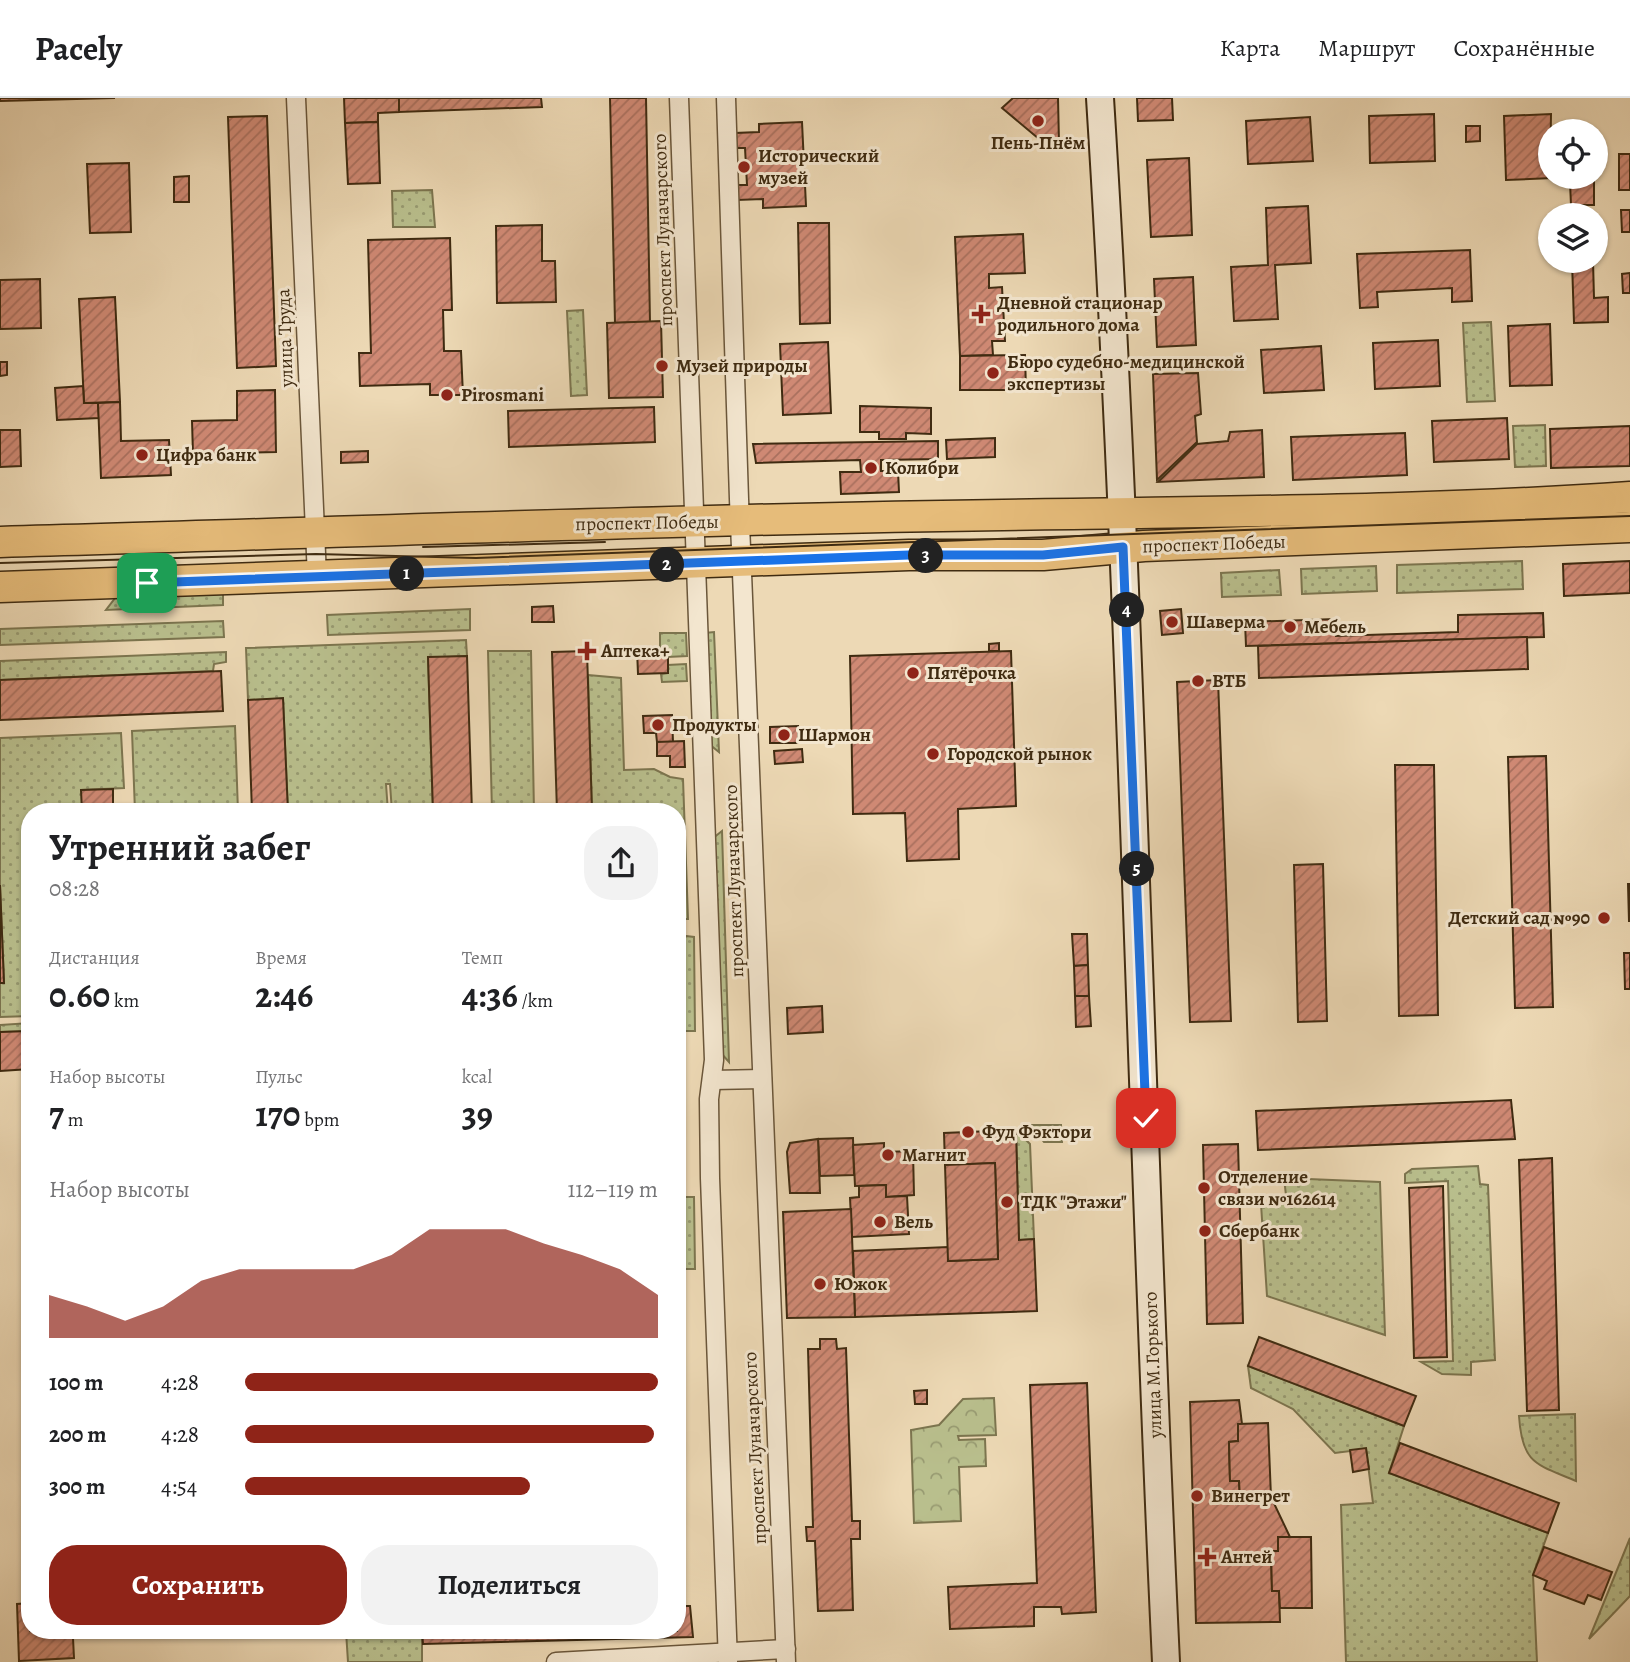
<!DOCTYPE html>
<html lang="ru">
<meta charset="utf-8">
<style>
:root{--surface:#fff;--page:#f2f2f2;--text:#202124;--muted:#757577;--line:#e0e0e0;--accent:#8f2418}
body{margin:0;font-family:Alegreya,serif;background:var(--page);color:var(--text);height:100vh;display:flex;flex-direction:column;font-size:26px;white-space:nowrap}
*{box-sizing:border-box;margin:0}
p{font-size:23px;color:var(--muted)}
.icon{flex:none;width:38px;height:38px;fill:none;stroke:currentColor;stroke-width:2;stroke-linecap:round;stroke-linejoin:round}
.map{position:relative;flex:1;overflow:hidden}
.details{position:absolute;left:21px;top:705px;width:665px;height:836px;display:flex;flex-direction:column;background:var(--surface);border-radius:28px;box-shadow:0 2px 5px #0004}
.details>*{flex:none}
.fabs{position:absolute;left:1538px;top:21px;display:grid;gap:14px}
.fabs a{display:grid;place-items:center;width:70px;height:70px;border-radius:50%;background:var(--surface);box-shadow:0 2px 5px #0004;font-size:35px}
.pin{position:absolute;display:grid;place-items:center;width:60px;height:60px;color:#fff;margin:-30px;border-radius:14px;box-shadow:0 4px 10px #0006}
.km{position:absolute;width:35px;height:35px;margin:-18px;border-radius:50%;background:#222;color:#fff;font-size:19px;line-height:35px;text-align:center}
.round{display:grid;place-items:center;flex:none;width:74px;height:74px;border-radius:28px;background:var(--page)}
.overview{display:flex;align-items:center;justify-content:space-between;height:119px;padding:0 28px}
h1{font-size:38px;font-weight:700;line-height:52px}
.metrics{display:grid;grid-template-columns:repeat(3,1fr);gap:10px;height:119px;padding:7px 28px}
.metrics div{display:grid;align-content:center}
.metrics b{font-size:35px;font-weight:700}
.metrics small{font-size:19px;font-weight:400}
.metrics p{font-size:19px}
.chart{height:196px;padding:14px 28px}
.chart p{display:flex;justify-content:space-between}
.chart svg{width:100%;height:126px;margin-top:7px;fill:var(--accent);opacity:.7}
.button{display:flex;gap:14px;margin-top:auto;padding:14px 28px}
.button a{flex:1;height:80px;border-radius:28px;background:var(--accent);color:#fff;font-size:28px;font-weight:700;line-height:80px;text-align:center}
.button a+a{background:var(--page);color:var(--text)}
ul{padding:0 28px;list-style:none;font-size:23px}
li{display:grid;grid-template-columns:112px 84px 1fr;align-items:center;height:52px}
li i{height:18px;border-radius:9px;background:var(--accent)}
header{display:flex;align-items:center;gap:42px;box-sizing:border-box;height:98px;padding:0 35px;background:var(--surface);border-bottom:2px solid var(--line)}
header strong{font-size:33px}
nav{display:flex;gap:38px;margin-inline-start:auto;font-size:24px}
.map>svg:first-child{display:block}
.grass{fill:url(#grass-dots);stroke:#7c754f;stroke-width:2}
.park{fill:url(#park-crowns);stroke:#7c754f;stroke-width:2}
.building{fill:url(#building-hatch);stroke:#3f2b11;stroke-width:2}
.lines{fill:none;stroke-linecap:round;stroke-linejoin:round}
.street-casing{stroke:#6a563a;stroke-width:21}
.secondary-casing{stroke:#3f2b11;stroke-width:30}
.primary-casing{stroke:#3f2b11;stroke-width:33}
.street{stroke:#f3e6cf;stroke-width:18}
.secondary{stroke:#f3e6cf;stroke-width:26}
.primary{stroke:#e6bc7a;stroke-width:30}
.tram{stroke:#3f2b11;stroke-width:2}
.route-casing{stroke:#fff;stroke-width:14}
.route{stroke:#1a73e8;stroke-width:9}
.poi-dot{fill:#8f2418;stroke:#f3e6cf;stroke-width:2.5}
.labels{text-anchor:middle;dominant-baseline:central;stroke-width:6;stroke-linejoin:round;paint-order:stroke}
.poi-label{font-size:19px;font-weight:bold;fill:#3f2b11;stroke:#f3e6cf;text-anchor:start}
.street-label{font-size:19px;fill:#3f2b11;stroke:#f3e6cf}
</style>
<header>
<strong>Pacely</strong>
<nav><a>Карта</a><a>Маршрут</a><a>Сохранённые</a></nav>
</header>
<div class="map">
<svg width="1630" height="1564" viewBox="0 0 1630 1564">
<defs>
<pattern id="grass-dots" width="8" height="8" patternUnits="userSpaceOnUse" patternTransform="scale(1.75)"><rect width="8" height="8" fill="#b9bf8d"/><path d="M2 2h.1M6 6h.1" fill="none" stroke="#989b72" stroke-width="1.8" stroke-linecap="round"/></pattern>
<pattern id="park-crowns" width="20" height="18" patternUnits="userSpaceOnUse" patternTransform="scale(1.75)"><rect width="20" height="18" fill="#b9bf8d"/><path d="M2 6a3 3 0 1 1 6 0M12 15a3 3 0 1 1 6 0" fill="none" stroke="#989b72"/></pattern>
<pattern id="building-hatch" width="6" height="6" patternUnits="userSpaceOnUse" patternTransform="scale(1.75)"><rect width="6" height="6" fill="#cf8974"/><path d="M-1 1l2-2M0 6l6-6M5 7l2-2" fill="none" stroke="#a9705e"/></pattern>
</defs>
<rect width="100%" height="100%" fill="#edd9b5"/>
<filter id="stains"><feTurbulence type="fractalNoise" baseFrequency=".00286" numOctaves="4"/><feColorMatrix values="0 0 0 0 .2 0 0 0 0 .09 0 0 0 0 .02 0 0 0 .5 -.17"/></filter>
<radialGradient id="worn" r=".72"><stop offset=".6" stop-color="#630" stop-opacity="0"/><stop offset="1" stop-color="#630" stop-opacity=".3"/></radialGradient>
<!-- grass -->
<g class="grass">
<path d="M432,92L435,129H393L392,93Z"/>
<path d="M583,212L587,297L571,298L567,213Z"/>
<path d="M1491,224L1495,303L1467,304L1463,225Z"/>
<path d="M1545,327L1546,368L1515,369L1513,328Z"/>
<path d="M1522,463L1523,491L1397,495V467Z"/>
<path d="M1376,468L1377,493L1302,496L1301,471Z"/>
<path d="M1279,472L1281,497L1222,499L1221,475Z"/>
<path d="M223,492V507L106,512L119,495Z"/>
<path d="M470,511V532L328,537L327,517Z"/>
<path d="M223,523L224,539L0,547V531Z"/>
<path d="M714,534L719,654L709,646L705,535Z"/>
<path d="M660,535H686L687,558L668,559V551H660Z"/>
<path d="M466,542L467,558L428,560L433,714H392L390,686H386L388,714H288L283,601L248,602L246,550Z"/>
<path d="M488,553H531L534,714H492Z"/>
<path d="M226,554V564L214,566L213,573L0,582V563Z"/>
<path d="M686,566L687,583L662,584L661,576L668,575V567Z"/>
<path d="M588,577L621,580L624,672L654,671L670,679L683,681L688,821H677V714H592Z"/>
<path d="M235,628L238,714H135L132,633Z"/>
<path d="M121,635L124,690L82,692V714H30V918L0,919V885L4,884L0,787V640Z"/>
<path d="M722,733L729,964L720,954L712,741Z"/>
<path d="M686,838L694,839L695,933H677V854Z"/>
<path d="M30,925V933L0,934V927Z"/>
<path d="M1031,1027H1061L1062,1044H1044Z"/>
<path d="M1016,1032L1030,1046L1034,1141L1019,1142Z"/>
<path d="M1478,1068L1480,1086L1488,1087L1495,1262L1471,1264V1277L1442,1276L1421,1264L1453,1263L1448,1083L1405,1085V1076L1412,1071Z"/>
<path d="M1284,1080L1380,1084L1385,1237L1267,1198L1261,1106H1287Z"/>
<path d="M677,1099H694L695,1171H677Z"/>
<path d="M1248,1268L1404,1328L1389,1375L1548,1435L1533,1477L1537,1564H1346L1341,1407L1373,1405L1366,1351L1335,1355L1293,1311L1251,1290Z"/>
<path d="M1575,1316L1576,1383C1536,1366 1522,1366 1519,1318Z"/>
<path d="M1630,1440V1498L1589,1541Z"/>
<path d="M346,1533H422V1564H348Z"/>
</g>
<!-- park -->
<path class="park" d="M994,1300L996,1337L958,1338L959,1342L985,1341L986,1368L959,1369L961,1423L914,1425L911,1332L939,1327L963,1301Z"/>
<!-- building -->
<g class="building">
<path d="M0,0H115L0,3Z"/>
<path d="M344,0H399V14L378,15V24L345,25Z"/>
<path d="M399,0H541L542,9L399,14Z"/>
<path d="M610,0H646L650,224L615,225Z"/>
<path d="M1013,0H1058L1059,45L1045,46L1002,10Z"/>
<path d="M1137,0H1172L1173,22L1138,23Z"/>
<path d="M1434,16L1435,63L1370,65L1369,18Z"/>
<path d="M1551,16L1550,79L1553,80L1506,82L1504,18Z"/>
<path d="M267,18L276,268L237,270L228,19Z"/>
<path d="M1310,19L1313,63L1248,66L1246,23Z"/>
<path d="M378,24L380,85L348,86L345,25Z"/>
<path d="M802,24L806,108L763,110V101L737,102V87H747L745,50H736L735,35L759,34V26Z"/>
<path d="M1466,28H1480V43L1466,44Z"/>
<rect x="1619" y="56" width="11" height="36"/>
<path d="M1189,60L1192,137L1151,139L1147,62Z"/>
<path d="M129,65L131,134L90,135L87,66Z"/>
<path d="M189,78V104H174V79Z"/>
<path d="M1570,84H1594V107H1571Z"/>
<path d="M1308,108L1311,165L1275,167L1278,221L1234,223L1231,169L1268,167L1266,110Z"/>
<path d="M1621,112H1630V134H1622Z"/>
<path d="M798,125H829L830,225L800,226Z"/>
<path d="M542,127V163H555L556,204L497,205L496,128Z"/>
<path d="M1023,136L1025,175L989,176V190L1002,189L1005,243H992L993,257L960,258L955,139Z"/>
<path d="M450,140L452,212H443L444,253H461L463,297H430V286L360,288L359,255H371L368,142Z"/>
<path d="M1470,152L1472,203L1452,204V190L1377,194L1378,209L1360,210L1357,156Z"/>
<path d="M1572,163H1593L1594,200L1608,199V224L1574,225Z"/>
<path d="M1630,175V195H1623L1622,176Z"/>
<path d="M1193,179L1196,247L1157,249L1154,181Z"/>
<path d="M40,181L41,230L0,231V182Z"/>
<path d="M115,199L120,304L84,305L79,201Z"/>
<path d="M661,223L663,299L609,300L607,225Z"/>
<path d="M1550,226L1552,287L1510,288L1508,228Z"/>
<path d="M1438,242L1440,288L1375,291L1373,245Z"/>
<path d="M828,244L831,315L783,317L780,246Z"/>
<path d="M1321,248L1324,292L1264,295L1261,252Z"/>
<path d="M1025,257L1026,292H960V258Z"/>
<path d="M0,264H7V277L0,278Z"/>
<path d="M1198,275L1201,316L1195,318L1197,344L1157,382L1153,276Z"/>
<path d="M83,288L84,305H98L99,320L57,322L55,290Z"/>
<path d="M275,292L276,354L193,356L192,323L237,322V293Z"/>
<path d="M120,304L121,343L169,342L171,377L101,380L98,305Z"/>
<path d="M860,308L931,310V336L906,335V341H879V334H860Z"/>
<path d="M654,309L655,344L509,349L508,313Z"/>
<path d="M1507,320L1509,361L1434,364L1432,323Z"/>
<path d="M1630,328V368L1551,370L1550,331Z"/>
<path d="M0,332H20L21,368L0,369Z"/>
<path d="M1262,332L1264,379L1158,384L1197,346L1228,343L1230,334Z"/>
<path d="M1405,335L1407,377L1293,382L1291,339Z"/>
<path d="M995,340V359L947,361L946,342Z"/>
<path d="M938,343V361L881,362V373H898L899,394L841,396L840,374H861L860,362L756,365L753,346Z"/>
<path d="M368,353V364L341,365V354Z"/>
<path d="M1630,463V495L1564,498L1563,466Z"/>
<path d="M553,508L554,524H532V509Z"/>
<path d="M1181,511L1183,535L1162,537L1160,513Z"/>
<path d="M1543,515L1544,539L1246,548L1245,524L1335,521L1336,538L1458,534V517Z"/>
<path d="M1527,539L1528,571L1259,580L1258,548Z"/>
<path d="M999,545V553H989V546Z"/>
<path d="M637,551H668V575L638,576Z"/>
<path d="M587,553L592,714H557L552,554Z"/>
<path d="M1011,553L1016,708L958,711L959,761L907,763L905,715L853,716L850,558Z"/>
<path d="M467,558L472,714H433L428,559Z"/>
<path d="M221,573L223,613L0,622V582Z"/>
<path d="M1218,582L1231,923L1190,924L1177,584Z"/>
<path d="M283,600L288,714H252L248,602Z"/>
<path d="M672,617L673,644H657L656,635H644L643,618Z"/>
<path d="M798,628V645H770V629Z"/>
<path d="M684,643L685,669H670V658H657V644Z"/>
<path d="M802,651L803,664L775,666L774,653Z"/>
<path d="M1546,658L1553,909L1515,910L1508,659Z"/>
<path d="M1395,667H1434L1438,917L1399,918Z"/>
<path d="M113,691V714H82L81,692Z"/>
<path d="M1323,766L1327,923L1298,924L1294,767Z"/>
<path d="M1628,786H1630V823H1629Z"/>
<path d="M0,787L4,885H0Z"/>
<path d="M1072,836H1087L1088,867L1074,868Z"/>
<path d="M1624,855H1630V891H1625Z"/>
<path d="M1088,867L1089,898H1075L1074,868Z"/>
<path d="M1075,898H1089L1091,928L1076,929Z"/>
<path d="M822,908L823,934L788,936L787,910Z"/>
<path d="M30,933V971L0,973V934Z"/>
<path d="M1511,1002L1515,1041L1258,1052L1256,1013Z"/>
<path d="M1016,1032L1019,1142L1034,1141L1037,1213L855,1219L853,1153L948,1149V1163L998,1161L995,1065L945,1067L944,1035Z"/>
<path d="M853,1040L854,1077L820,1078L818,1041Z"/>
<path d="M818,1041L820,1095H790L787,1054L790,1045Z"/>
<path d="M884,1045V1054L913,1053L914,1097L886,1099V1087L855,1088L853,1047Z"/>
<path d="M1238,1046L1243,1225L1207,1226L1203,1047Z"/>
<path d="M1552,1060L1559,1312L1527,1313L1519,1062Z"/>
<path d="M995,1065L998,1161L948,1163L945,1067Z"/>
<path d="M886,1087V1099L907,1098L909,1136L852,1139L850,1100L859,1099V1088Z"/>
<path d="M1443,1088L1447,1259L1414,1260L1409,1090Z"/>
<path d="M851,1111L855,1219L787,1220L783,1114Z"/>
<path d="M1259,1239L1416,1298L1404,1328L1248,1268Z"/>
<path d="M820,1241H836L837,1251L846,1250L852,1423H860V1441H851L853,1512L818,1513L815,1443H807L806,1429H813L808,1251H820Z"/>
<path d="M1087,1285L1096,1514L1062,1516L1061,1509H1034V1528L950,1531L948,1489L1037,1485L1030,1287Z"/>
<path d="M927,1292V1306H915L914,1293Z"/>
<path d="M1239,1302L1242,1326H1238V1343L1229,1344L1230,1383H1239L1240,1400L1271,1399L1290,1439H1278V1453H1271L1272,1493H1279L1280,1524L1196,1525L1190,1304Z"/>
<path d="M1268,1325L1271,1399L1240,1400L1239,1383H1230L1229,1344L1238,1343V1326Z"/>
<path d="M1400,1345L1559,1405L1548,1435L1389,1375Z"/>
<path d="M1366,1350L1369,1371L1353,1374L1350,1352Z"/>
<path d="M1278,1439H1311L1312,1510H1280L1279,1493H1272L1271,1453H1278Z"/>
<path d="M1544,1449L1612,1474L1601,1502L1588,1497L1584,1506L1544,1491L1547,1483L1533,1477Z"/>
<path d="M30,1505V1533H145V1537L73,1540L74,1560L19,1563L17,1506Z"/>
<path d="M677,1508H690L693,1539L423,1546L422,1533H677Z"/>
<path d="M185,1533H222V1534L185,1536Z"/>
</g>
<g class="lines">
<defs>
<g id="street">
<path d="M296,0L317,479"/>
<path d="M679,0L714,962L709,1001L710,1080L728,1564"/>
<path d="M726,0L739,401L786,1564"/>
<path d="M713,982L762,981"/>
<path d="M556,1564L786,1551"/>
</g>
<path id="secondary" d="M1100,0C1133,521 1141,1043 1166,1564"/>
<g id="primary">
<path d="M0,444C358,434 715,420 1073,416C1259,413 1445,412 1630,399"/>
<path d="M0,489L909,457H1043L1144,448L1630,429"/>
</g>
</defs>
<!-- street casing -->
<use href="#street" class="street-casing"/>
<!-- secondary casing -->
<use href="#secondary" class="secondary-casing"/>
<!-- primary casing -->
<use href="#primary" class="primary-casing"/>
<!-- street -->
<use href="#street" class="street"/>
<!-- secondary -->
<use href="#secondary" class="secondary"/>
<!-- primary -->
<use href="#primary" class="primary"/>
<!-- tram -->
<g class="tram">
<path d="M423,449L605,444"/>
<path d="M0,465L316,456L476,460L1630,418"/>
</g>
</g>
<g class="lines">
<defs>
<path id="route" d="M147,485L909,457H1043L1123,449L1146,1020"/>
</defs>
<!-- route casing -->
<use href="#route" class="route-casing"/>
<!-- route -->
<use href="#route" class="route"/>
</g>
<!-- markers -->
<g class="poi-dot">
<circle cx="1038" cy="23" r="7"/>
<circle cx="744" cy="69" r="7"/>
<path d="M977.5 205.5h7v7h7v7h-7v7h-7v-7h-7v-7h7z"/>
<circle cx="662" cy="268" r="7"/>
<circle cx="993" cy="275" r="7"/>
<circle cx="447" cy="297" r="7"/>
<circle cx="142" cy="357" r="7"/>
<circle cx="871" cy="370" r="7"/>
<circle cx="1172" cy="524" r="7"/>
<circle cx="1290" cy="529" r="7"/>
<path d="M583.5 542.5h7v7h7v7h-7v7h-7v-7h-7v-7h7z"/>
<circle cx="913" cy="575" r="7"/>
<circle cx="1198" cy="583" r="7"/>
<circle cx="658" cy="627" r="7"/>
<circle cx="784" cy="637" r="7"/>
<circle cx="933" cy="656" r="7"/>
<circle cx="1604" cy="820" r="7"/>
<circle cx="968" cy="1034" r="7"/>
<circle cx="888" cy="1057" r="7"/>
<circle cx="1204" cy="1090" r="7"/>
<circle cx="1007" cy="1104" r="7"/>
<circle cx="880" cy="1124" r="7"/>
<circle cx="1205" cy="1133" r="7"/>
<circle cx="820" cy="1186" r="7"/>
<circle cx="1197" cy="1398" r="7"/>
<path d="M1203.5 1448.5h7v7h7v7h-7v7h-7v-7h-7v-7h7z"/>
</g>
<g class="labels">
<!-- poi labels -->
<g class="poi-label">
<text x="1038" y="45" text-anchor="middle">Пень-Пнём</text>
<text x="758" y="58">Исторический<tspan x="758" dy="22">музей</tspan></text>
<text x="997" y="205">Дневной стационар<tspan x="997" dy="22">родильного дома</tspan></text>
<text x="1007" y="264">Бюро судебно-медицинской<tspan x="1007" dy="22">экспертизы</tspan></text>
<text x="676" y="268">Музей природы</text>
<text x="461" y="297">Pirosmani</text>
<text x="156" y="357">Цифра банк</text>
<text x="885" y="370">Колибри</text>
<text x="1186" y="524">Шаверма</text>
<text x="1304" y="529">Мебель</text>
<text x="601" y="553">Аптека+</text>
<text x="927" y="575">Пятёрочка</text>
<text x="1212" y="583">ВТБ</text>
<text x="672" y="627">Продукты</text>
<text x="798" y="637">Шармон</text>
<text x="947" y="656">Городской рынок</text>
<text x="1590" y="820" text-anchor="end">Детский сад №90</text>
<text x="982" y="1034">Фуд Фэктори</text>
<text x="902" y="1057">Магнит</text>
<text x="1218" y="1079">Отделение<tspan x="1218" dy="22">связи №162614</tspan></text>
<text x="1021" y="1104">ТДК "Этажи"</text>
<text x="894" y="1124">Вель</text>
<text x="1219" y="1133">Сбербанк</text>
<text x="834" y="1186">Южок</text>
<text x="1211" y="1398">Винегрет</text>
<text x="1221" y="1459">Антей</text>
</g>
<!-- street labels -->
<g class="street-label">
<text transform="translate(663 132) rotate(-92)">проспект Луначарского</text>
<text transform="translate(285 240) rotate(-92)">улица Труда</text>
<text transform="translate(647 425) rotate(-1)">проспект Победы</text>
<text transform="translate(1214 446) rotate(-2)">проспект Победы</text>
<text transform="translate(734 783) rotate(-92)">проспект Луначарского</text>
<text transform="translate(1153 1267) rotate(-92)">улица М.Горького</text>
<text transform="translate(755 1350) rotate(-93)">проспект Луначарского</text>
</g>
</g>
<rect width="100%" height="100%" filter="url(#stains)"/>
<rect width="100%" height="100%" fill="url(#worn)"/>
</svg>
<div class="fabs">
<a><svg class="icon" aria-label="locate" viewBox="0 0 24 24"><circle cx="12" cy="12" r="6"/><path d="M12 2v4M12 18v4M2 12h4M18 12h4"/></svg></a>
<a><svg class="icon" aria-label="layers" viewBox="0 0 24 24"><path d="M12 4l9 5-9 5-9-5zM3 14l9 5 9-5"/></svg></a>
</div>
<div class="pin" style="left:147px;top:485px;background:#1e9e55"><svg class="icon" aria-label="arrive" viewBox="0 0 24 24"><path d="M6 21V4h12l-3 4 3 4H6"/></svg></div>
<div class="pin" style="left:1146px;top:1020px;background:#d93025"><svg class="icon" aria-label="check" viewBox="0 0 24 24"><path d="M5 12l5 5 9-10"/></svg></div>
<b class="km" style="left:407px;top:476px">1</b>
<b class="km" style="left:667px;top:467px">2</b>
<b class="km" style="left:926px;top:458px">3</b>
<b class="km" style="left:1127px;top:512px">4</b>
<b class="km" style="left:1137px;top:771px">5</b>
<section class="details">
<div class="overview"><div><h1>Утренний забег</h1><p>08:28</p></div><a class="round"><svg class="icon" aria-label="share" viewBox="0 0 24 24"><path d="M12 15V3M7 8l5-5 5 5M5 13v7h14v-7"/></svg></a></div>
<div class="metrics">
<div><p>Дистанция</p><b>0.60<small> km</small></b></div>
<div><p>Время</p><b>2:46</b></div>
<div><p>Темп</p><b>4:36<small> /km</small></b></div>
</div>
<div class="metrics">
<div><p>Набор высоты</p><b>7<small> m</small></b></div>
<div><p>Пульс</p><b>170<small> bpm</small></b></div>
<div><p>kcal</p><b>39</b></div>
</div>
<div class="chart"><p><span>Набор высоты</span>112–119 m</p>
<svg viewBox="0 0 160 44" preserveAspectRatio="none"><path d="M0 44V29L10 33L20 38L30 33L40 24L50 20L60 20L70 20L80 20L90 15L100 6L110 6L120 6L130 11L140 15L150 20L160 29V44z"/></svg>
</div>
<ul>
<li><b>100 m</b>4:28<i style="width:100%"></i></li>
<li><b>200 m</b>4:28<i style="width:99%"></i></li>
<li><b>300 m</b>4:54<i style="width:69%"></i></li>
</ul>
<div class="button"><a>Сохранить</a><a>Поделиться</a></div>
</section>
</div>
